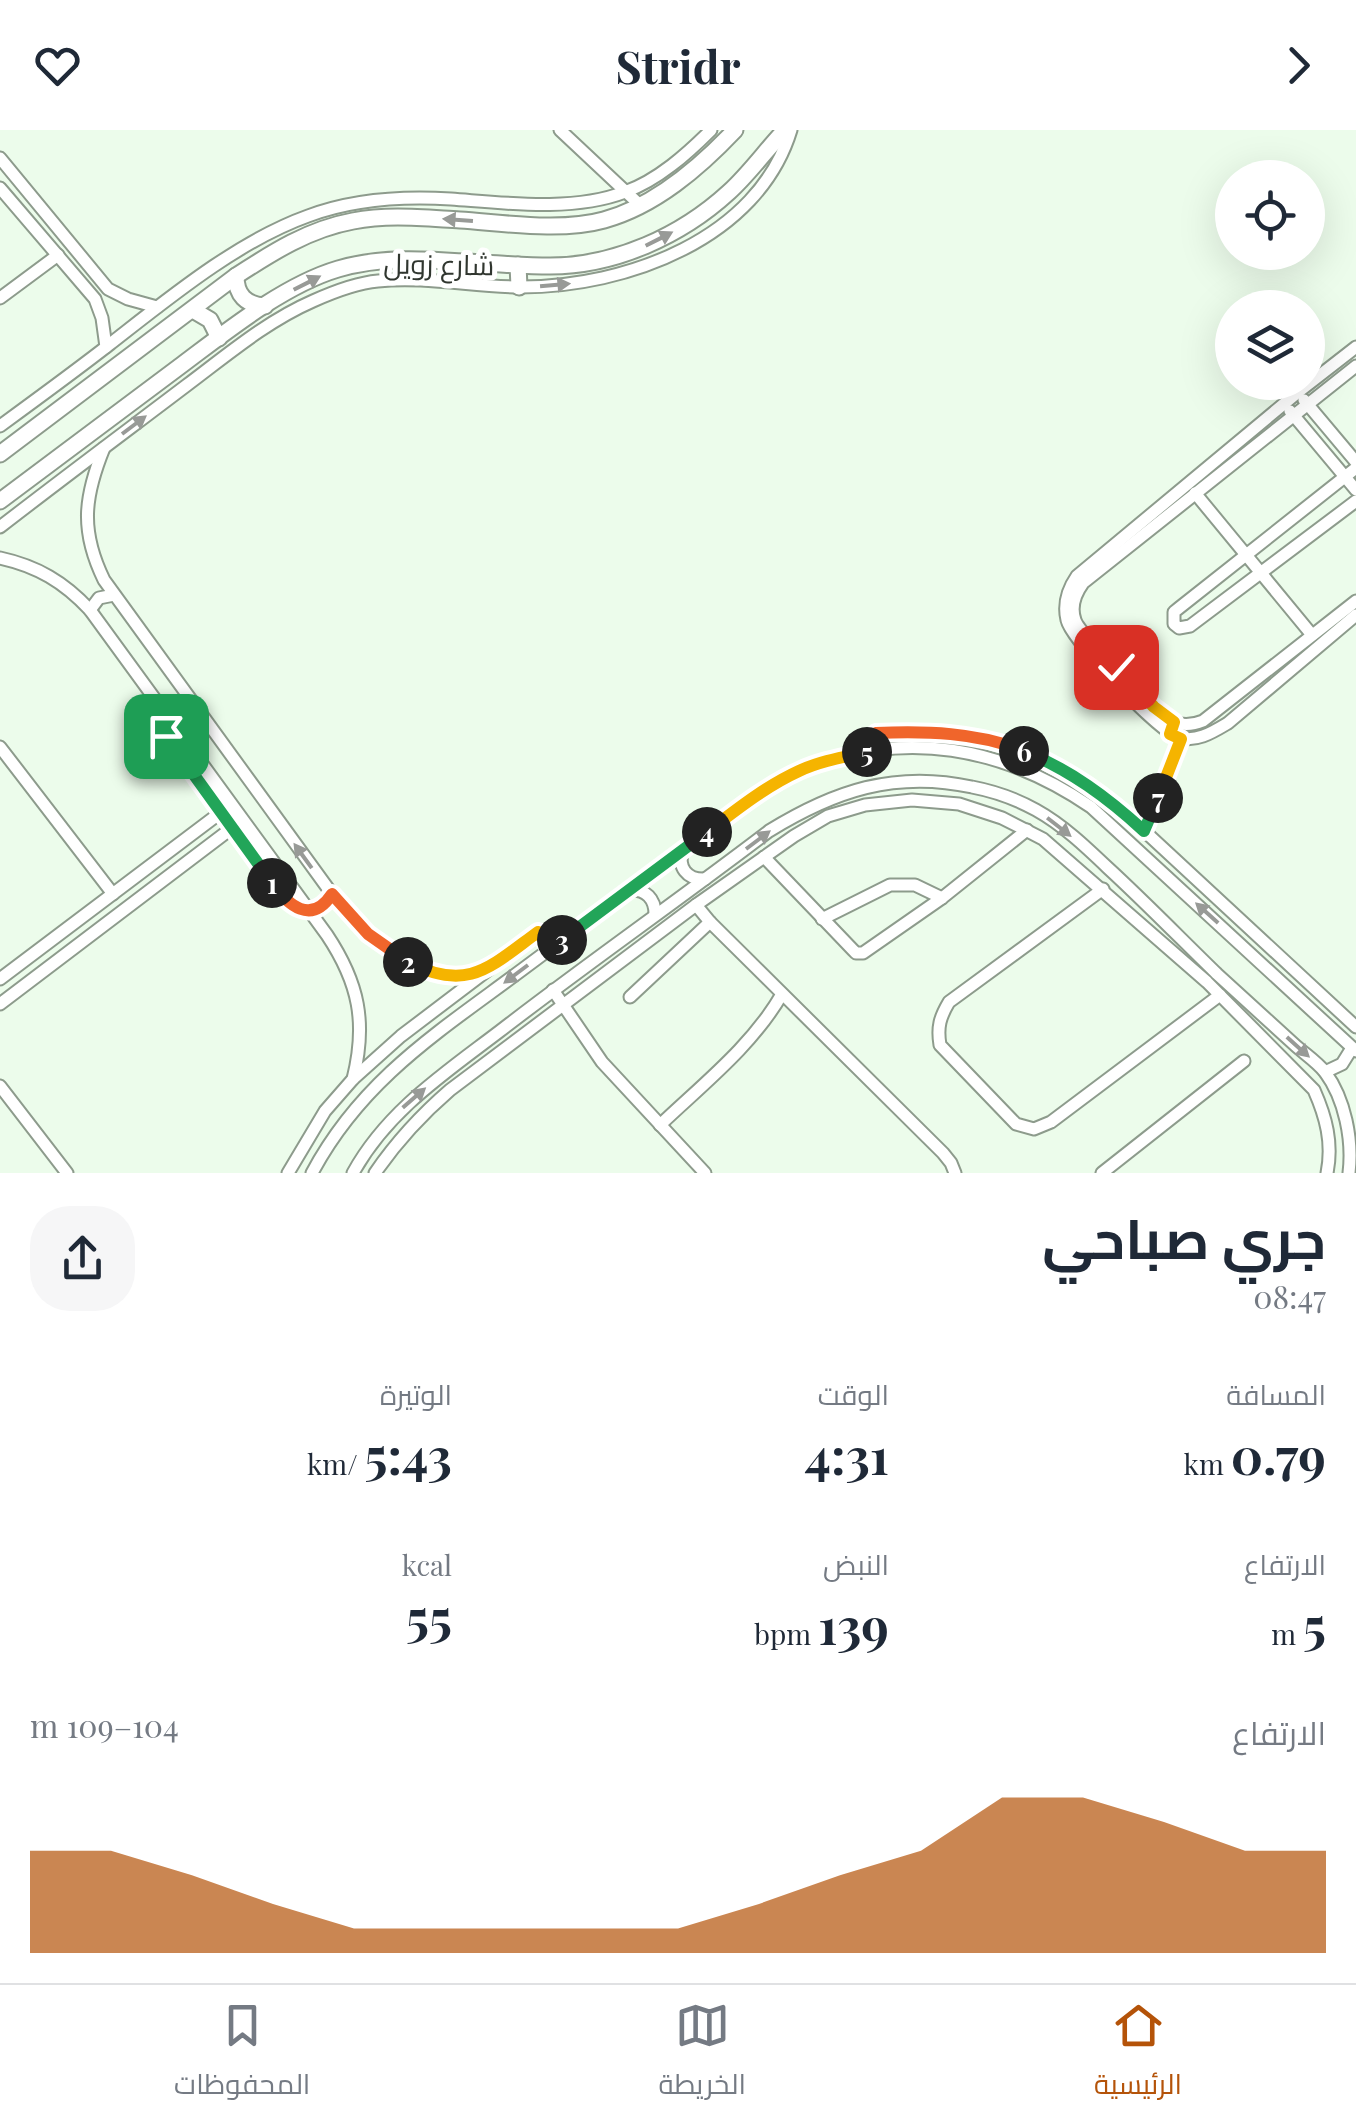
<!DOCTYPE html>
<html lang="ar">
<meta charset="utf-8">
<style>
:root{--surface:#fff;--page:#f6f6f7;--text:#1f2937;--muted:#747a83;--line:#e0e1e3;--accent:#b45309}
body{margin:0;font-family:"Playfair Display",Cairo,serif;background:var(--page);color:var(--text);direction:rtl;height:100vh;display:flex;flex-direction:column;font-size:38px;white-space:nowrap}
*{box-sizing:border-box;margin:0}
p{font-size:32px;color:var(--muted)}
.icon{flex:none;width:55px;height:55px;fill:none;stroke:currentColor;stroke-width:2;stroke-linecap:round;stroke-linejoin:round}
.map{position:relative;height:1043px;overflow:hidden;direction:ltr}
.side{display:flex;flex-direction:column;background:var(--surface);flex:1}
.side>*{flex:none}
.fabs{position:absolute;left:1215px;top:30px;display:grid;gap:20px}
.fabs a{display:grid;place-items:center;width:110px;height:110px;border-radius:50%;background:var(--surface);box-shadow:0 10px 40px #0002;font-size:50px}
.pin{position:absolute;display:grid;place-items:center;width:85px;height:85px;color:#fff;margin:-42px;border-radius:20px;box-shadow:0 5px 15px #0006}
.km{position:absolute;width:50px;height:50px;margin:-25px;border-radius:50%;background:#222;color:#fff;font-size:28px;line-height:50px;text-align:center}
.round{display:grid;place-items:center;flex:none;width:105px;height:105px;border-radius:40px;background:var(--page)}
.summary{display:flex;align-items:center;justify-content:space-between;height:170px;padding:0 30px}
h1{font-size:55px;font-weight:700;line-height:75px}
.metrics{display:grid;grid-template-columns:repeat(3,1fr);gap:15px;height:170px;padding:10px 30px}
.metrics div{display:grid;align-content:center}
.metrics b{font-size:50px;font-weight:700}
.metrics small{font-size:28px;font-weight:400}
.metrics p{font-size:28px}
.chart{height:280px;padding:20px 30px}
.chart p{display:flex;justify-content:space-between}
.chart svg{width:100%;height:180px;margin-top:10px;fill:var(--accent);opacity:.7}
header{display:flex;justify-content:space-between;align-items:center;height:130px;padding:0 30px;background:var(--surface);font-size:45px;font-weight:700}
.tab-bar{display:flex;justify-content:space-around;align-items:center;height:140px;border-top:2px solid var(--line);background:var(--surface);font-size:28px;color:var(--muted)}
.tab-bar a{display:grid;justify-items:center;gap:5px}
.tab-bar .selected{color:var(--accent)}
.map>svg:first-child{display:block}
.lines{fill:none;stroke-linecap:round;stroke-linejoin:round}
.minor-casing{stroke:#8d9b8c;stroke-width:15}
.secondary-casing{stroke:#8d9b8c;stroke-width:19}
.minor{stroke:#fff;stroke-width:11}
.secondary{stroke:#fff;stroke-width:15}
.oneway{fill:#989a97}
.split-1-casing{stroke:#fff;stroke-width:20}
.split-2-casing{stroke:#fff;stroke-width:20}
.split-3-casing{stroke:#fff;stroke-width:20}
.split-4-casing{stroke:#fff;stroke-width:20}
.split-5-casing{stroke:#fff;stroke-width:20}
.split-6-casing{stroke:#fff;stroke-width:20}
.split-7-casing{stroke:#fff;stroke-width:20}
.split-8-casing{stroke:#fff;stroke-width:20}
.split-1{stroke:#22a559;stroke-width:12}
.split-2{stroke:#f0652b;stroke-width:12}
.split-3{stroke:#f5b400;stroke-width:12}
.split-4{stroke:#22a559;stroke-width:12}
.split-5{stroke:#f5b400;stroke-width:12}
.split-6{stroke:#f0652b;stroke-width:12}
.split-7{stroke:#22a559;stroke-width:12}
.split-8{stroke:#f5b400;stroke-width:12}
.labels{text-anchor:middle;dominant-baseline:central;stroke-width:10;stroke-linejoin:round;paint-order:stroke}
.street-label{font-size:28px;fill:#30362f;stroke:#fff}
</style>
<header><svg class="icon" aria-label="forward" viewBox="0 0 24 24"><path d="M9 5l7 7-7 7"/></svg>Stridr<svg class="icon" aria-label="heart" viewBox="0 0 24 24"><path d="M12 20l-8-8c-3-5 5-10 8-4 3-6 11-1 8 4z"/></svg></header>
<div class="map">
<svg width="1356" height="1043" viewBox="0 0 1356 1043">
<rect width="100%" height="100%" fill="#ecfceb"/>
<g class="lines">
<defs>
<g id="minor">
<path d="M560,0L641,76"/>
<path d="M0,28L108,159L128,169L157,177"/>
<path d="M0,58L95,169L102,188L106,217"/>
<path d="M0,168L58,125"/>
<path d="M1356,217L1297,263L1077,446C1068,459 1063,473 1067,490C1071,509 1158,601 1178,607C1196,613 1213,602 1228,593L1356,485"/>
<path d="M1356,236L1083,453C1075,464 1070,476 1075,490C1079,504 1158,584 1173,592C1183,596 1193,595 1203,591L1356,471"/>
<path d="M1304,270L1356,332"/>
<path d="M1290,281L1356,360"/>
<path d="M0,296C37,269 74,242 110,214C169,168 238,111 308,86C353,69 403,66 451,69C505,73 573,82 625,62C658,50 687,24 711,0"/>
<path d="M104,318C84,367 80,401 104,450L332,764C371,812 425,865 490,837"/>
<path d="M1356,338L1179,478L1174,482V494L1179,498L1190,496L1356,371"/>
<path d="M1195,363L1312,505"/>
<path d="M0,397C62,349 125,302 187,255C227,225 267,191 313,171C333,162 355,153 378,151C426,146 474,157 521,157C626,157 758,109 791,0"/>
<path d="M0,428C37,436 64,452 90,480L327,805C359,853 367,893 353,949"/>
<path d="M90,480L99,468L114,465"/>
<path d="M168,586C164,598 165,605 170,615L287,772C305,783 320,783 332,764"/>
<path d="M0,617L113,764"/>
<path d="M878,620L875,603C982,598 1042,617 1126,684L1356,897"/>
<path d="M1144,701L1181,609"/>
<path d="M683,720C677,737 687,750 705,749"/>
<path d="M764,727L853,820L856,823H863L942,768L1027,700"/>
<path d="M1103,759L949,872C940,887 937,897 940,915L1016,994L1034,999L1051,992L1220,865"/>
<path d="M630,760C646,759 655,769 655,784"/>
<path d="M696,775L710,792L943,1023L951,1033L955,1043"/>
<path d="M822,789L890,755H915L942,768"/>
<path d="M0,849L220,683"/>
<path d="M553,860L602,932L705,1043"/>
<path d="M630,867L710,792"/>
<path d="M0,874L232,698"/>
<path d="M1325,942L1342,934L1352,918"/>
<path d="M0,956L67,1043"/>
<path d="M660,995C703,954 752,916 782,864"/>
<path d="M288,1043L325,981L353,949L401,906L538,802L550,819"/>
<path d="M312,1043C362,949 440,901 523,839C594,786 665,734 736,680C757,665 779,649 803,640C904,598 1003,617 1091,677L1356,921"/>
<path d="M353,1043C387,981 445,943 500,901C588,833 680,769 769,701C834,661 895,640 972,657C993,661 1018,670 1036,680C1063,695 1086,717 1108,738C1145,772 1181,809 1217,844C1243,868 1270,892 1296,916C1305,924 1317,932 1325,942C1345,969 1353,1010 1349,1043"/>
<path d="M375,1043C397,1011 421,985 450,960L696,775L794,706L828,686L865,675L912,670L959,674L1002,688L1043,709L1207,852L1314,960C1326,987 1333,1013 1327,1043"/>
<path d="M1102,1043L1244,931"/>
</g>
<g id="secondary">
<path d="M518,135L519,157"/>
<path d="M236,146C236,165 246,175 265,176"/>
<path d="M193,180L210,190L219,208"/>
<path d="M0,324L236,146C273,122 309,99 353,91C388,84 424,88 460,90C504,93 561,102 604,90C655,76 699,38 735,0"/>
<path d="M0,371C61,325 122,280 183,234C227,201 284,155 338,139C385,125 433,130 481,133C504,134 527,136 550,136C615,136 681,106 729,62C749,44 766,20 785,0"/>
</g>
</defs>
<!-- minor casing -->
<use href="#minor" class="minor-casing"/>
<!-- secondary casing -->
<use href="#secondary" class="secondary-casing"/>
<!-- minor -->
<use href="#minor" class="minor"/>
<!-- secondary -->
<use href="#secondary" class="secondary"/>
</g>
<!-- one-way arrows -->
<defs><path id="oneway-solid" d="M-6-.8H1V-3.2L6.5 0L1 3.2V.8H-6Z" transform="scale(2.5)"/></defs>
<g class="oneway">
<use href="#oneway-solid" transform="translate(458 90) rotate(-176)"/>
<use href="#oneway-solid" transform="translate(659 109) rotate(-27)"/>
<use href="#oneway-solid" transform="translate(307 153) rotate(-27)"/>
<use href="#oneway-solid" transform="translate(555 155) rotate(-5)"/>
<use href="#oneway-solid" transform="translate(134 295) rotate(-37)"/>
<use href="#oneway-solid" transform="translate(1059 697) rotate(38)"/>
<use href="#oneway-solid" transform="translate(758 710) rotate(-37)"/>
<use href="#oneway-solid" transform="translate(303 726) rotate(-126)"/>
<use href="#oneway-solid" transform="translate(1207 783) rotate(-138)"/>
<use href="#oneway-solid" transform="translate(516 844) rotate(143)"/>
<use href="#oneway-solid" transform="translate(1298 917) rotate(42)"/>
<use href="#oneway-solid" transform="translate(414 968) rotate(-41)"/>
</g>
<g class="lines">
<defs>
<path id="split-1" d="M166,606L272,753"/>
<path id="split-2" d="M272,753C288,775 311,796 332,764L368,804L408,832"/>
<path id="split-3" d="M408,832C468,863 490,837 538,802L550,819L562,810"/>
<path id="split-4" d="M562,810L707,702"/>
<path id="split-5" d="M707,702C736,680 766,656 799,641C820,631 844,627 867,622"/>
<path id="split-6" d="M867,622L878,620L876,603C926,601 976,602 1024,621"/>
<path id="split-7" d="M1024,621C1070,640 1107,667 1144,701L1158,668"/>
<path id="split-8" d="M1116,537L1154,577L1174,592L1170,604L1181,609L1158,668"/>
</defs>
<!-- split-1 casing -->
<use href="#split-1" class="split-1-casing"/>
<!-- split-2 casing -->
<use href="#split-2" class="split-2-casing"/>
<!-- split-3 casing -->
<use href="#split-3" class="split-3-casing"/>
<!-- split-4 casing -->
<use href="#split-4" class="split-4-casing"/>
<!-- split-5 casing -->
<use href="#split-5" class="split-5-casing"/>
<!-- split-6 casing -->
<use href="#split-6" class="split-6-casing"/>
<!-- split-7 casing -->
<use href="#split-7" class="split-7-casing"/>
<!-- split-8 casing -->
<use href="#split-8" class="split-8-casing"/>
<!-- split-1 -->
<use href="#split-1" class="split-1"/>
<!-- split-2 -->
<use href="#split-2" class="split-2"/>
<!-- split-3 -->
<use href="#split-3" class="split-3"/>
<!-- split-4 -->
<use href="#split-4" class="split-4"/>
<!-- split-5 -->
<use href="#split-5" class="split-5"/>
<!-- split-6 -->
<use href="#split-6" class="split-6"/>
<!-- split-7 -->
<use href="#split-7" class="split-7"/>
<!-- split-8 -->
<use href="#split-8" class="split-8"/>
</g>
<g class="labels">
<!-- street labels -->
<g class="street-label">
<text transform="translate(439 133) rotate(1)">شارع زويل</text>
</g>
</g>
</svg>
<div class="fabs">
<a><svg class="icon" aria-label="locate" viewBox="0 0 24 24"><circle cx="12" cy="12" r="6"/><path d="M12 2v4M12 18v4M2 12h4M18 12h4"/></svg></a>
<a><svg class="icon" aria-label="layers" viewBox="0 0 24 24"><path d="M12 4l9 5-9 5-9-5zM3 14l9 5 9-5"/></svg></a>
</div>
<div class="pin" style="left:166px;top:606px;background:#1e9e55"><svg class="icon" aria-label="arrive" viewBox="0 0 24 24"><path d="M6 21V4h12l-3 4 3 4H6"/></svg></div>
<div class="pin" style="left:1116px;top:537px;background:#d93025"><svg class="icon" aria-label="check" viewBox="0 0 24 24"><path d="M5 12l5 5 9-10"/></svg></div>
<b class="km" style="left:272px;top:753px">1</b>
<b class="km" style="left:408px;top:832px">2</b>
<b class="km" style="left:562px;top:810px">3</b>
<b class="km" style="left:707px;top:702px">4</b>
<b class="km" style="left:867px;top:622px">5</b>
<b class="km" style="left:1024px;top:621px">6</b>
<b class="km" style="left:1158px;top:668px">7</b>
</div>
<section class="side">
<div class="summary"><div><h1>جري صباحي</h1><p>08:47</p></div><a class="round"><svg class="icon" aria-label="share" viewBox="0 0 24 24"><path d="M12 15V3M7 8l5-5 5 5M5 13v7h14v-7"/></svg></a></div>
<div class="metrics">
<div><p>المسافة</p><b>0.79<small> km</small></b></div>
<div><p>الوقت</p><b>4:31</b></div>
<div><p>الوتيرة</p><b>5:43<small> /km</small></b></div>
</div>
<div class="metrics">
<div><p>الارتفاع</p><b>5<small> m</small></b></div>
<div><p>النبض</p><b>139<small> bpm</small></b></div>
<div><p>kcal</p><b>55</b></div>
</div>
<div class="chart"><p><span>الارتفاع</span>104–109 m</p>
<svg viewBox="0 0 160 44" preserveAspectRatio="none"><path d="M0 44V19L10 19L20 25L30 32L40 38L50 38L60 38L70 38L80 38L90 32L100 25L110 19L120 6L130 6L140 12L150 19L160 19V44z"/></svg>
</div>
</section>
<nav class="tab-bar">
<a class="selected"><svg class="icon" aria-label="home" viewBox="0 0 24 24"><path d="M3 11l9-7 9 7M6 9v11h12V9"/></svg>الرئيسية</a>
<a><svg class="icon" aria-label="map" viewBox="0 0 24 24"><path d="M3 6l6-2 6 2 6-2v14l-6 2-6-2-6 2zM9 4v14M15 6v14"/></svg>الخريطة</a>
<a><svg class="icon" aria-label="saved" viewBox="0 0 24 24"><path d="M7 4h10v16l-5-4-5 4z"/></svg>المحفوظات</a>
</nav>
